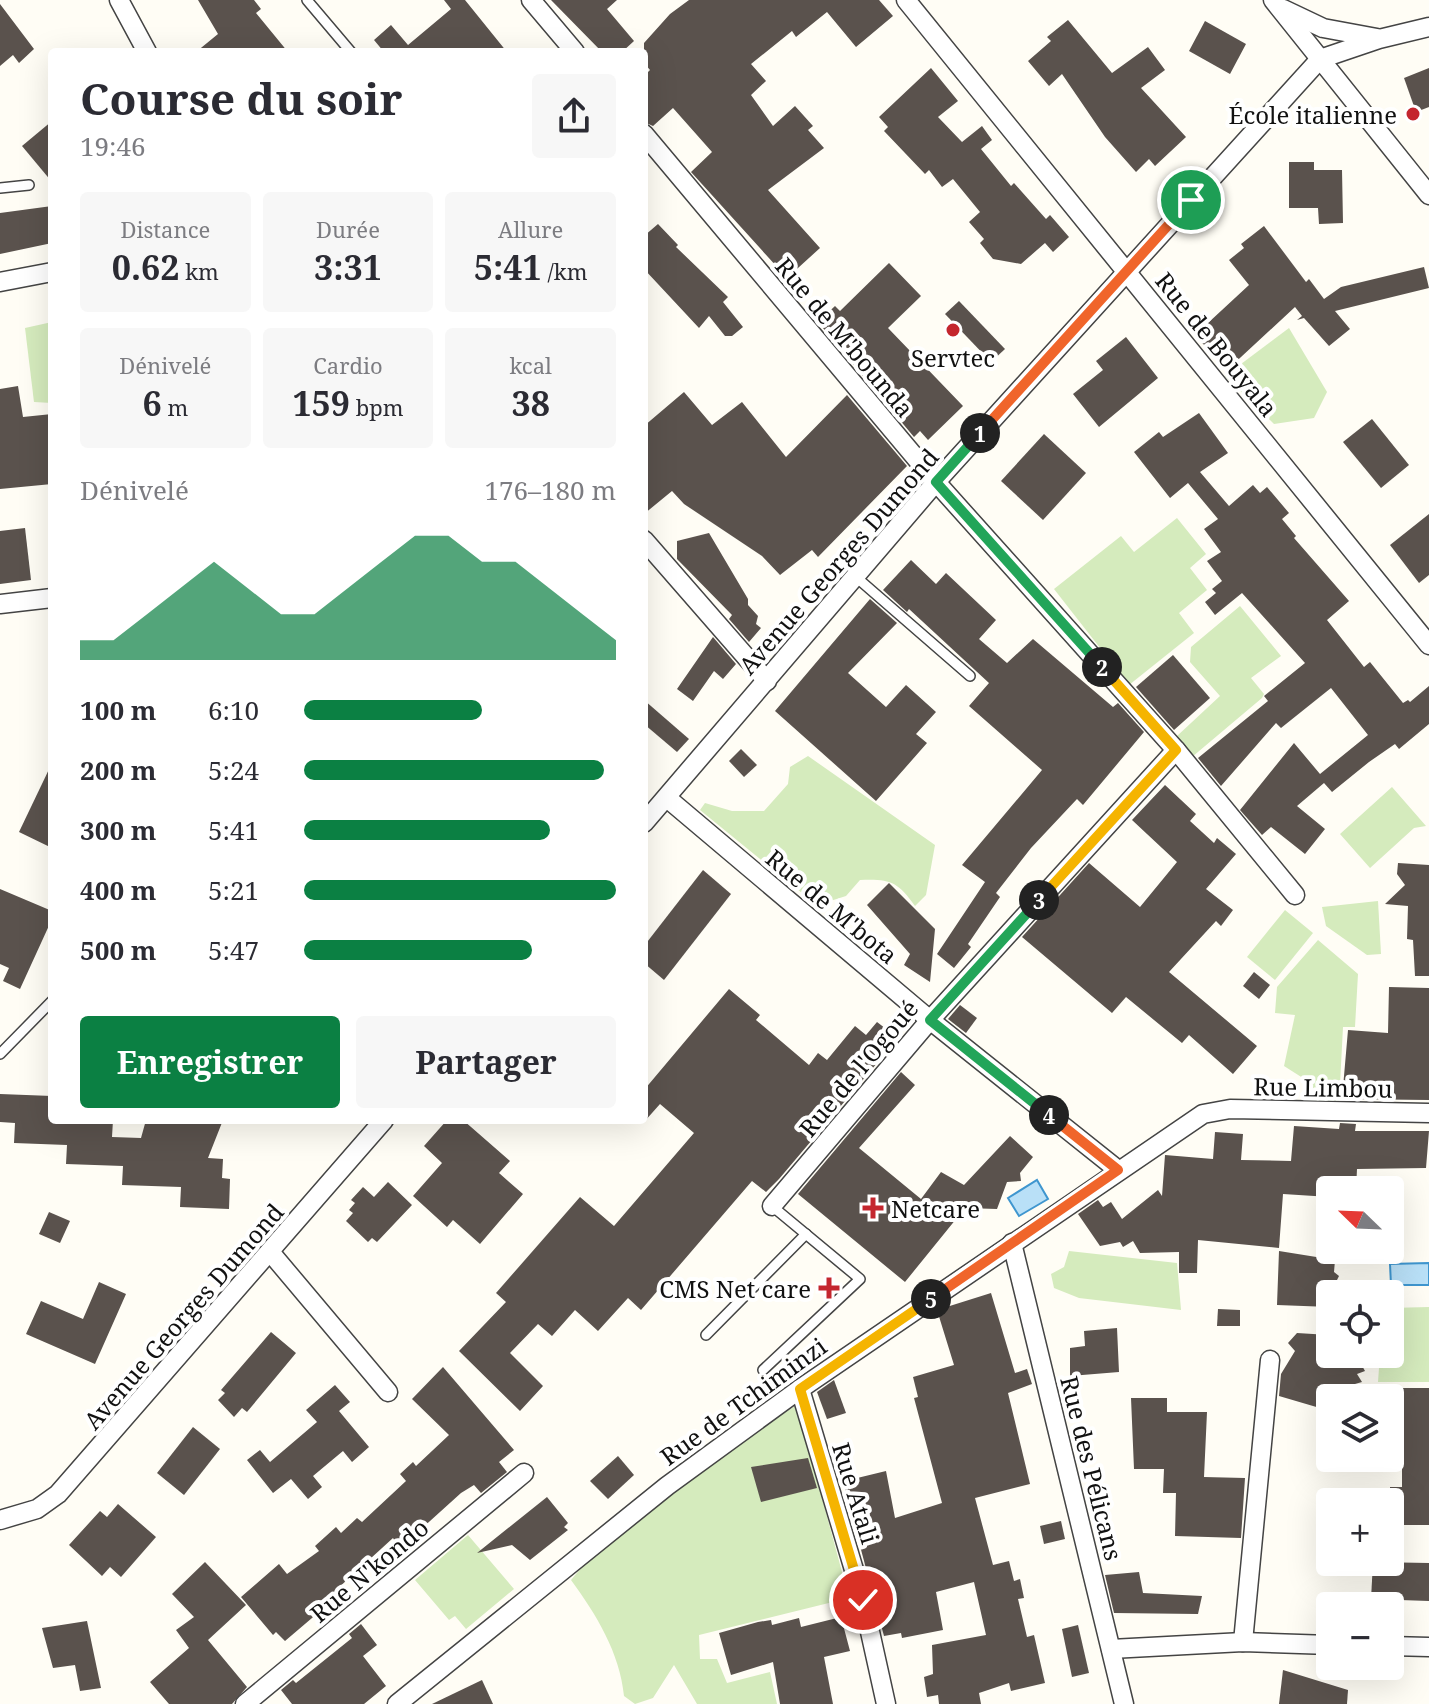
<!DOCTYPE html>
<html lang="fr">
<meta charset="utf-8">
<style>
:root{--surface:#fff;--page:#f7f7f7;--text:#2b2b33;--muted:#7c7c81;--accent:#0b8043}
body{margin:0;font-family:"Noto Serif",serif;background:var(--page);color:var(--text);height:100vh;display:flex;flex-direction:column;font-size:30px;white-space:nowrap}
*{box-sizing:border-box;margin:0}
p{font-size:26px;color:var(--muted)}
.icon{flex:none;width:44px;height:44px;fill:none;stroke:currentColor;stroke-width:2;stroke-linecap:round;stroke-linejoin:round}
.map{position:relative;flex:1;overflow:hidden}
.sheet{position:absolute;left:48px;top:48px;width:600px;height:1076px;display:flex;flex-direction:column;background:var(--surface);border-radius:8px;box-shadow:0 8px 32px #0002}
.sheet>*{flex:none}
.needle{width:52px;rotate:293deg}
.controls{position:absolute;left:1316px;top:1176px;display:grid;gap:16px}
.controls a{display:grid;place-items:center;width:88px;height:88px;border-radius:8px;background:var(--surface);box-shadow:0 8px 32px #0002;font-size:40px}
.pin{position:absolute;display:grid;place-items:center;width:68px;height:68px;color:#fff;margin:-34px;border:4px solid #fff;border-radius:50%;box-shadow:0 2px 8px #0007}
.km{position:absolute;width:40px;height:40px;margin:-20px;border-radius:50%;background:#222;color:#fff;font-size:22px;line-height:40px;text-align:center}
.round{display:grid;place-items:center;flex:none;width:84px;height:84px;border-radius:8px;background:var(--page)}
.head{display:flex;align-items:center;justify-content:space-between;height:136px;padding:0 32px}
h1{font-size:44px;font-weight:700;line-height:60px}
.stats{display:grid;grid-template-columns:repeat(3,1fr);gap:12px;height:136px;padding:8px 32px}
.stats div{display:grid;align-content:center;border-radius:8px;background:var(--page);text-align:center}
.stats b{font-size:34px;font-weight:700}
.stats small{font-size:22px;font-weight:400}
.stats p{font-size:22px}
.chart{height:224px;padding:16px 32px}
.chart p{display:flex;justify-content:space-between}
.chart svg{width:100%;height:144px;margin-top:8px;fill:var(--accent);opacity:.7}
.button{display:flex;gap:16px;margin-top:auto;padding:16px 32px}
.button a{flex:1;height:92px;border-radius:8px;background:var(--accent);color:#fff;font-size:32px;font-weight:700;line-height:92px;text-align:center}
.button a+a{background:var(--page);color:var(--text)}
ul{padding:0 32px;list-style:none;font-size:26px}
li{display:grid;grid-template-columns:128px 96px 1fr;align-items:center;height:60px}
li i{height:20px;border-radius:10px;background:var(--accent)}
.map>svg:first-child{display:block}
.green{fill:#d5ebbd}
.water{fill:#b9e0f7;stroke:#3f96cf;stroke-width:2}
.building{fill:#5a524d}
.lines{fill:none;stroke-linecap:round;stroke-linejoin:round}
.lane-casing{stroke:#444;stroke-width:12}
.street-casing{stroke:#444;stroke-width:21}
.lane{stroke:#fff;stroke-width:9}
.street{stroke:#fff;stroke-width:18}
.split-1-casing{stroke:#fff;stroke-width:16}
.split-2-casing{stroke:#fff;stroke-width:16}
.split-3-casing{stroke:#fff;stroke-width:16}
.split-4-casing{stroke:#fff;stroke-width:16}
.split-5-casing{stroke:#fff;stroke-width:16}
.split-6-casing{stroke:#fff;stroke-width:16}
.split-1{stroke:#f0652b;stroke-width:10}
.split-2{stroke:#22a559;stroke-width:10}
.split-3{stroke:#f5b400;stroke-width:10}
.split-4{stroke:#22a559;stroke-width:10}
.split-5{stroke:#f0652b;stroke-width:10}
.split-6{stroke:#f5b400;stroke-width:10}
.poi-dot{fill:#c4262e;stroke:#fff;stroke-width:3}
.labels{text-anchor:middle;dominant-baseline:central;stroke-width:8;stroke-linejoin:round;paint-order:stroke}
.poi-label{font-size:24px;fill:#111;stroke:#fff;text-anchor:end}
.street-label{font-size:24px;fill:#111;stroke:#fff}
</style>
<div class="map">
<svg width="1429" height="1704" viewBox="0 0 1429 1704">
<rect width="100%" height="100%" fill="#fffdf5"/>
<!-- green -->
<g class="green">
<path d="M52,322V403L34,402L25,328Z"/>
<path d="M1289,328L1327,392L1314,418L1274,424L1225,376Z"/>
<path d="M1177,518L1206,554L1190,568L1207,590L1179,613L1194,633L1129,685L1054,589L1121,536L1134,552Z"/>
<path d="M1240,606L1281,656L1251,678L1264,694L1262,698L1192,757L1177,736L1220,696L1190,662L1191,647Z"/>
<path d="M808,756L935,845L926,895L915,906C897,881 890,879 860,880L846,896L827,902L824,911L700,810L705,803L732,811H764L788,784L790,767Z"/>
<path d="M1392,787L1426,826L1414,828L1370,868L1340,834Z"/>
<path d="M1378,901L1381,954L1367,955L1326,926L1322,907Z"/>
<path d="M1285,910L1313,933L1275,980L1247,957Z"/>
<path d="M1318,940L1358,974L1355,1027H1343L1339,1103H1303L1306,1080L1284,1066L1295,1015L1275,1013L1277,987Z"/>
<path d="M1069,1251L1177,1263L1181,1310L1079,1298L1054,1288L1051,1274L1064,1267Z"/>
<path d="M1429,1307V1382H1378L1380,1354H1390V1308Z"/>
<path d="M797,1405L849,1598L699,1635L700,1659H717L727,1683L770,1672L777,1704H697L674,1665L653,1698L635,1704L624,1696C620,1653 596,1614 571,1580L619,1523L710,1458Z"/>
<path d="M468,1535L514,1589L466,1629L455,1616L449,1620L415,1580Z"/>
</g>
<!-- water -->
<g class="water">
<path d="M1037,1180L1048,1199L1019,1216L1008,1198Z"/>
<path d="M1429,1263V1285H1391L1390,1264Z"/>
</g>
<!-- building -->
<g class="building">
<path d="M198,0H254L261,9L256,13L288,52H196L218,34Z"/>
<path d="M444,0H465L507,52H384L374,40L391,25L408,45L451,9Z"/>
<path d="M551,0H617L607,9L634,41L622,52H602Z"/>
<path d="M689,0H879L893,16L856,47L827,12L796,37L792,31L751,64L766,81L751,95L773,126L795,106L813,126L808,130L824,148L768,190L820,248L787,278L691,172L712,152L673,108L653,126L644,122V76L650,70L644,63V43L670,14Z"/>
<path d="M0,4L34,49L19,63L13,55L0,66Z"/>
<path d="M1068,20L1112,73L1148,47L1165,70L1141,88L1186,137L1155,166L1149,159L1136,172L1105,137L1062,74L1049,86L1028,61L1051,41L1047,37Z"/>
<path d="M1205,21L1246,44L1230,74L1189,51Z"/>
<path d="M931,68L958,101L938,117L962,142L982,126L992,140L981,149L1011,186L1014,183L1046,219L1050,215L1069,237L1053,252L1045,243L1021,264L993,259L980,243L984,239L969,222L980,212L953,179L942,187L929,170L925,174L884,131L888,127L879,117Z"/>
<path d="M1429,68V107L1416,112L1404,78Z"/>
<path d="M52,121V182L22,146Z"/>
<path d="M1289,162H1314V170H1342L1343,223L1319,224L1318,208H1289Z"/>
<path d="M52,206V243L0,254V213Z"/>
<path d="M658,224L678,245L676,247L728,297L723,302L743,327L732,336H725L709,316L699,328L644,269V236Z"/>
<path d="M1264,226L1306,282L1309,279L1324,299L1341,287L1424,267L1429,288L1335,311L1350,329L1329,346L1304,318L1297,320L1302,316L1295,307L1227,370L1195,335L1249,285L1229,260L1244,248L1241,244Z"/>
<path d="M889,263L921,296L888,328L963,406L928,440L920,431L914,437L818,322L835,306L840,311Z"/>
<path d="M959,301L1005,349L991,362L945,314Z"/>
<path d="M1126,337L1158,378L1099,427L1073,394L1103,370L1096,361Z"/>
<path d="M18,386L23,417L52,414V484L0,489V389Z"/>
<path d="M684,392L712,425L742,402L786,457L847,395L907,466L818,557L812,550L780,575L762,556L684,504L672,491L644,514V426Z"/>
<path d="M1199,413L1228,453L1200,472L1229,506L1253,485L1260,493L1267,487L1289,513L1282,519L1296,536L1294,538L1349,601L1327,620L1364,667L1370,662L1403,703L1408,700L1410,702L1429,686V724L1399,749L1395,744L1369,762L1332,792L1324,783L1297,806L1325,829L1305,854L1271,827L1262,835L1240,810L1294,743L1320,774L1368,735L1331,688L1281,728L1276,723L1221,786L1198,758L1268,701L1264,696L1305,663L1242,593L1215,615L1205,602L1216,593L1212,589L1222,581L1207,561L1221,552L1204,529L1218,519L1188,483L1170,498L1134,452L1159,432L1163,437Z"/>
<path d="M1372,419L1409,465L1381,488L1343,442Z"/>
<path d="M1044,434L1086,473L1043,520L1001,481Z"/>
<path d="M1429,514V575L1419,583L1390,545Z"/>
<path d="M25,528L31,580L0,584V531Z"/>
<path d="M709,533L748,599V605L758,616L756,624L761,628L749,642L729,619L732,615L677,559V541Z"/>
<path d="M911,560L936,584L946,573L996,620L979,639L1007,663L1033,639L1113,707L1118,703L1144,732L1083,805L1077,799L1031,848L996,893L1000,897L968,944L971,947L954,968L937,954L985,882L962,865L1042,770L969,706L989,683L909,609L907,612L883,590Z"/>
<path d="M870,599L897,623L848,673L886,707L906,685L936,712L916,734L927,743L876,801L775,711Z"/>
<path d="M713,637L736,664L723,679L714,671L693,701L677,689Z"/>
<path d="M1173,655L1210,698L1174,730L1136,687Z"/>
<path d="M644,700L689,739L677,752L644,724Z"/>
<path d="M741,749L757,765L744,777L729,761Z"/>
<path d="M52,763V848L19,832Z"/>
<path d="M1165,785L1196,814L1190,821L1214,843L1217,838L1236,854L1206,889L1233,910L1221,926L1216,921L1169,972L1257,1046L1233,1074L1189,1035L1182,1043L1126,997L1112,1013L1022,937L1089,863L1140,907L1177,862L1132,820Z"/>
<path d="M1398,863L1429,865V976H1415L1413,940L1407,939L1408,906L1385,904L1405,885L1397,874Z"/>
<path d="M703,870L731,894L664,980L644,963V946Z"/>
<path d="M889,883L935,929L930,982L904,965L910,954L867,905Z"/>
<path d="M0,889L52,911V919L20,989L3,981L9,968L0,964Z"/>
<path d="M1254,972L1270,985L1259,999L1243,986Z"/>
<path d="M1389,987L1429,988V1100L1342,1099L1348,1030L1388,1033Z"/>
<path d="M729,989L760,1015L756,1020L809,1065L818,1053L827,1060L855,1026L866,1035L877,1022L894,1035L880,1053L883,1056L779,1179L766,1192L752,1181L641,1310L628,1298L598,1331L575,1310L552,1336L538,1324L510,1353L543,1386L520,1411L459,1351L506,1302L496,1293L580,1197L614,1226L694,1133L660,1104L644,1122V1090Z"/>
<path d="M960,1005L977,1018L966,1033L948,1019Z"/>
<path d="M901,1072L915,1085L859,1148L921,1199L941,1172L964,1185L1010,1136L1033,1157L1020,1173L1021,1181L1007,1182L997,1209L965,1208L905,1282L798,1194Z"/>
<path d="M0,1094L52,1096V1120H113L112,1137L141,1138L146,1120H223L208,1158L223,1159L222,1178L230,1179L229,1209L180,1207L181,1187L122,1185L123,1166L66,1164L67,1145L14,1143L15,1123L0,1122Z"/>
<path d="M447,1120H463L510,1161L499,1173L523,1194L480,1244L453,1220L447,1227L413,1196L442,1163L424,1146Z"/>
<path d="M1340,1123L1356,1124L1355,1131H1429L1426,1168L1357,1169L1356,1190H1330V1197L1283,1194L1279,1248L1198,1240L1197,1273H1179V1252L1140,1253L1133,1241L1123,1247L1120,1242L1100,1246L1078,1214L1098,1200L1103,1207L1111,1202L1122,1219L1158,1190L1162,1196L1165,1155L1213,1159L1215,1132L1243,1134L1241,1160L1291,1161L1294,1126L1339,1129Z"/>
<path d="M388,1182L412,1205L377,1242L372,1238L368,1242L346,1221L353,1213L349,1210L355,1203L351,1200L363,1187L374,1197Z"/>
<path d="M49,1212L70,1221L60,1243L39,1234Z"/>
<path d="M1279,1251L1335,1260L1334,1272L1339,1276L1330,1294V1307L1277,1305Z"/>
<path d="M99,1282L126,1294L95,1364L26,1334L41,1301L83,1319Z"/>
<path d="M991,1293L1015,1373L1027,1369L1032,1384L1008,1393L1030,1484L975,1498L993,1565L1009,1561L1014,1581L1020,1579L1024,1598L1018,1599L1027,1637L1034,1635L1045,1683L1011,1691L1009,1683L979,1693L981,1704H939L938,1695L927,1697L924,1677L933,1674L932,1645L986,1635L974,1582L936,1592L943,1630L902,1638L901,1633L884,1636L843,1482L831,1452L843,1450L849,1480L886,1471L895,1518L942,1503L914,1398L918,1397L913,1377L954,1365L937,1310Z"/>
<path d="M1218,1309L1240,1310V1326H1217Z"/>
<path d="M1117,1328L1119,1372L1070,1376V1348L1085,1346L1084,1331Z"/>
<path d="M271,1332L296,1353L247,1412L242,1408L234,1417L218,1400L225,1393L221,1390Z"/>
<path d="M1297,1333L1329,1335L1327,1354L1356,1355L1365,1371L1357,1374L1362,1382L1355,1384L1364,1398H1330V1411L1279,1396L1281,1374L1295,1351L1288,1343Z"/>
<path d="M443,1367L514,1450L499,1462L507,1472L481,1493L474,1485L461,1493L409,1540L405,1535L396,1543L393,1538L336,1590L339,1595L285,1641L276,1632L273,1635L241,1597L279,1564L287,1574L319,1551L315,1546L336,1527L341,1533L357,1518L362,1522L406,1481L400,1474L413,1462L416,1466L449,1435L412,1399Z"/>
<path d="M834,1380L846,1413L827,1419L817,1392Z"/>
<path d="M335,1385L350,1402L339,1411L369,1447L352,1462L343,1451L313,1476L322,1487L308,1499L291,1479L273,1493L247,1460L260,1450L270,1462L317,1422L306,1410Z"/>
<path d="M1402,1388H1429V1525H1390V1487H1402Z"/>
<path d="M1131,1398H1167V1412H1207L1204,1477L1245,1478L1241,1538L1175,1536L1176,1493H1163L1164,1469H1134Z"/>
<path d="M193,1427L220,1449L184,1495L157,1473Z"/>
<path d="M618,1456L634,1475L608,1499L590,1481Z"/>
<path d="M808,1458L817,1488L761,1502L751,1467Z"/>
<path d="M547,1497L568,1523L564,1527L568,1530L530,1560L512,1545L477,1553Z"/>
<path d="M118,1504L156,1537L121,1577L110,1567L102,1576L69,1545L100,1511L107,1517Z"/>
<path d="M1061,1521L1065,1539L1044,1544L1040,1526Z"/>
<path d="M205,1562L246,1605L208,1640L247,1687L232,1704H169L150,1682L189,1648L176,1630L194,1617L172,1594Z"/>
<path d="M1373,1562L1429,1563V1601L1371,1599Z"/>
<path d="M1139,1572L1143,1593L1202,1596L1198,1614L1114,1613L1105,1575Z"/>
<path d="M841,1617L850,1651L824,1657L833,1704H780L773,1662L731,1675L719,1633L758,1622L771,1620L772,1625L799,1618L801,1627Z"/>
<path d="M87,1621L101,1688L80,1691L75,1665L53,1668L42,1628Z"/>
<path d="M361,1624L377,1645L363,1656L386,1686L364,1704H292L281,1690L293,1680L296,1683L352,1638L349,1634Z"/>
<path d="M1078,1625L1089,1673L1072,1677L1062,1629Z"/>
<path d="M1283,1670L1348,1690L1347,1704H1279Z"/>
<path d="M482,1680L493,1704H432Z"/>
</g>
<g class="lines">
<defs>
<g id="lane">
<path d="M307,0L351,52"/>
<path d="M0,188L29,185"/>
<path d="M856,577L970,676"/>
<path d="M0,1054L52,1001"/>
<path d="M706,1335L806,1234"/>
<path d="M763,1370L860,1279L772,1206"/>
</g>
<g id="street">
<path d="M119,0L147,52"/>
<path d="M531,0L575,52"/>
<path d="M906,0L1429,645"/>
<path d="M1273,0L1429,195"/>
<path d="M1283,9L1323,28L1377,38"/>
<path d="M644,134L936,482L1176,750L1295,895"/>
<path d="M0,282L52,272"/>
<path d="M644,540L767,681"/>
<path d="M0,604L52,598"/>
<path d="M667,798L930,1020L1118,1170"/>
<path d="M644,823L936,482L1320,59L1379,39L1429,27"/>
<path d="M772,1206L930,1020L1176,750"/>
<path d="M1012,1243L1124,1704"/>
<path d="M271,1253L388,1392"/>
<path d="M800,1389L863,1600L886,1704"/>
<path d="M0,1520L37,1509L58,1494L384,1120"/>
<path d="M1243,1642L1270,1360"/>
<path d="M1390,1646L1429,1647"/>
<path d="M1111,1649L1243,1642L1330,1645"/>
<path d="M245,1704L524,1473"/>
<path d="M397,1704L667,1486L800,1389L1203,1114L1230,1109L1429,1113"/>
</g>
</defs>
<!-- lane casing -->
<use href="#lane" class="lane-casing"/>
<!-- street casing -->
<use href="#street" class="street-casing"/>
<!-- lane -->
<use href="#lane" class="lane"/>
<!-- street -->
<use href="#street" class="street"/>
</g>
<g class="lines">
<defs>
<path id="split-1" d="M980,433L1191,200"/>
<path id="split-2" d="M980,433L936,482L1102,667"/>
<path id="split-3" d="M1039,900L1176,750L1102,667"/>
<path id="split-4" d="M1039,900L930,1020L1049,1115"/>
<path id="split-5" d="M931,1299L1118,1170L1049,1115"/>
<path id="split-6" d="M863,1600L800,1389L931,1299"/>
</defs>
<!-- split-1 casing -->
<use href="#split-1" class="split-1-casing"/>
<!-- split-2 casing -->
<use href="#split-2" class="split-2-casing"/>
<!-- split-3 casing -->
<use href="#split-3" class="split-3-casing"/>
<!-- split-4 casing -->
<use href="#split-4" class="split-4-casing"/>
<!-- split-5 casing -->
<use href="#split-5" class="split-5-casing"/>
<!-- split-6 casing -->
<use href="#split-6" class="split-6-casing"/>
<!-- split-1 -->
<use href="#split-1" class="split-1"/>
<!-- split-2 -->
<use href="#split-2" class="split-2"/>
<!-- split-3 -->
<use href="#split-3" class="split-3"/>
<!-- split-4 -->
<use href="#split-4" class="split-4"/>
<!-- split-5 -->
<use href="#split-5" class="split-5"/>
<!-- split-6 -->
<use href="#split-6" class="split-6"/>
</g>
<!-- markers -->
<g class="poi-dot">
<circle cx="1413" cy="114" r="8"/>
<circle cx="953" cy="330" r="8"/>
<path d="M869 1196h8v8h8v8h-8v8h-8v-8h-8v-8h8z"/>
<path d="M825 1276h8v8h8v8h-8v8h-8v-8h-8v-8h8z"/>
</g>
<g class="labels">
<!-- poi labels -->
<g class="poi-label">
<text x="1397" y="114">École italienne</text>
<text x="953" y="357" text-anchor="middle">Servtec</text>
<text x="891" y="1208" text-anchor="start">Netcare</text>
<text x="811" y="1288">CMS Net care</text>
</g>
<!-- street labels -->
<g class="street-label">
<text transform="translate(845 337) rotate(50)">Rue de M'bounda</text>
<text transform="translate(1217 344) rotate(51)">Rue de Bouyala</text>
<text transform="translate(838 561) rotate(-49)">Avenue Georges Dumond</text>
<text transform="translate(832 906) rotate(40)">Rue de M'bota</text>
<text transform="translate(858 1068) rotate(-50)">Rue de l'Ogoué</text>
<text transform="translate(1323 1087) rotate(1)">Rue Limbou</text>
<text transform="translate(183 1316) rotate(-49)">Avenue Georges Dumond</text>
<text transform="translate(743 1401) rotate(-36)">Rue de Tchiminzi</text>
<text transform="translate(1092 1468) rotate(76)">Rue des Pélicans</text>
<text transform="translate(856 1493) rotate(73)">Rue Atali</text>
<text transform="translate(369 1570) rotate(-40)">Rue N'kondo</text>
</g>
</g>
</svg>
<div class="controls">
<a><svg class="needle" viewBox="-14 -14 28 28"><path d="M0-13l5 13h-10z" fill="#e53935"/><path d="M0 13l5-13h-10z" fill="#7c7c81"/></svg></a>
<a><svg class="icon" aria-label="locate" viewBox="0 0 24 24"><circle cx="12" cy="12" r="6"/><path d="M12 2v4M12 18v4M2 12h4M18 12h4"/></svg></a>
<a><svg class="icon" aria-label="layers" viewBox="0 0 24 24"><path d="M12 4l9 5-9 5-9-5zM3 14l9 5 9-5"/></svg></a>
<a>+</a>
<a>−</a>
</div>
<div class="pin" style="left:1191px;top:200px;background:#1e9e55"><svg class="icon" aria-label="arrive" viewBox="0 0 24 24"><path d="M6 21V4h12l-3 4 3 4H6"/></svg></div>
<div class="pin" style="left:863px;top:1600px;background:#d93025"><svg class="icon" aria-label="check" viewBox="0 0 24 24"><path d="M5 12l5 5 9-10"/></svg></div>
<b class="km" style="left:980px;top:433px">1</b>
<b class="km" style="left:1102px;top:667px">2</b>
<b class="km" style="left:1039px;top:900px">3</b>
<b class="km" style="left:1049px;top:1115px">4</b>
<b class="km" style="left:931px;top:1299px">5</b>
<section class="sheet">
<div class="head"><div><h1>Course du soir</h1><p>19:46</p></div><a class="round"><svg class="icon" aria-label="share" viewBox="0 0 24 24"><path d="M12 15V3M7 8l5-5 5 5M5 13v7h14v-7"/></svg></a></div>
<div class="stats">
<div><p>Distance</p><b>0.62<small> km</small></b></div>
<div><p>Durée</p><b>3:31</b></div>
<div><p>Allure</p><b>5:41<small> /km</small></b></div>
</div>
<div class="stats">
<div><p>Dénivelé</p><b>6<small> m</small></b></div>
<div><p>Cardio</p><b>159<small> bpm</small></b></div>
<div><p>kcal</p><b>38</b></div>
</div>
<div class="chart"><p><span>Dénivelé</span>176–180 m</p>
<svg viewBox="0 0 160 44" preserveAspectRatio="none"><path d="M0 44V38L10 38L20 30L30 22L40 14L50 22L60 30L70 30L80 22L90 14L100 6L110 6L120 14L130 14L140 22L150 30L160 38V44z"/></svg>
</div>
<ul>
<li><b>100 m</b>6:10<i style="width:57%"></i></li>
<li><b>200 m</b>5:24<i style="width:96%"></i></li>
<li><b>300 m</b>5:41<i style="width:79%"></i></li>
<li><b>400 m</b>5:21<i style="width:100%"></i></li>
<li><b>500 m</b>5:47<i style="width:73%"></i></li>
</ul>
<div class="button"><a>Enregistrer</a><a>Partager</a></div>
</section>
</div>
